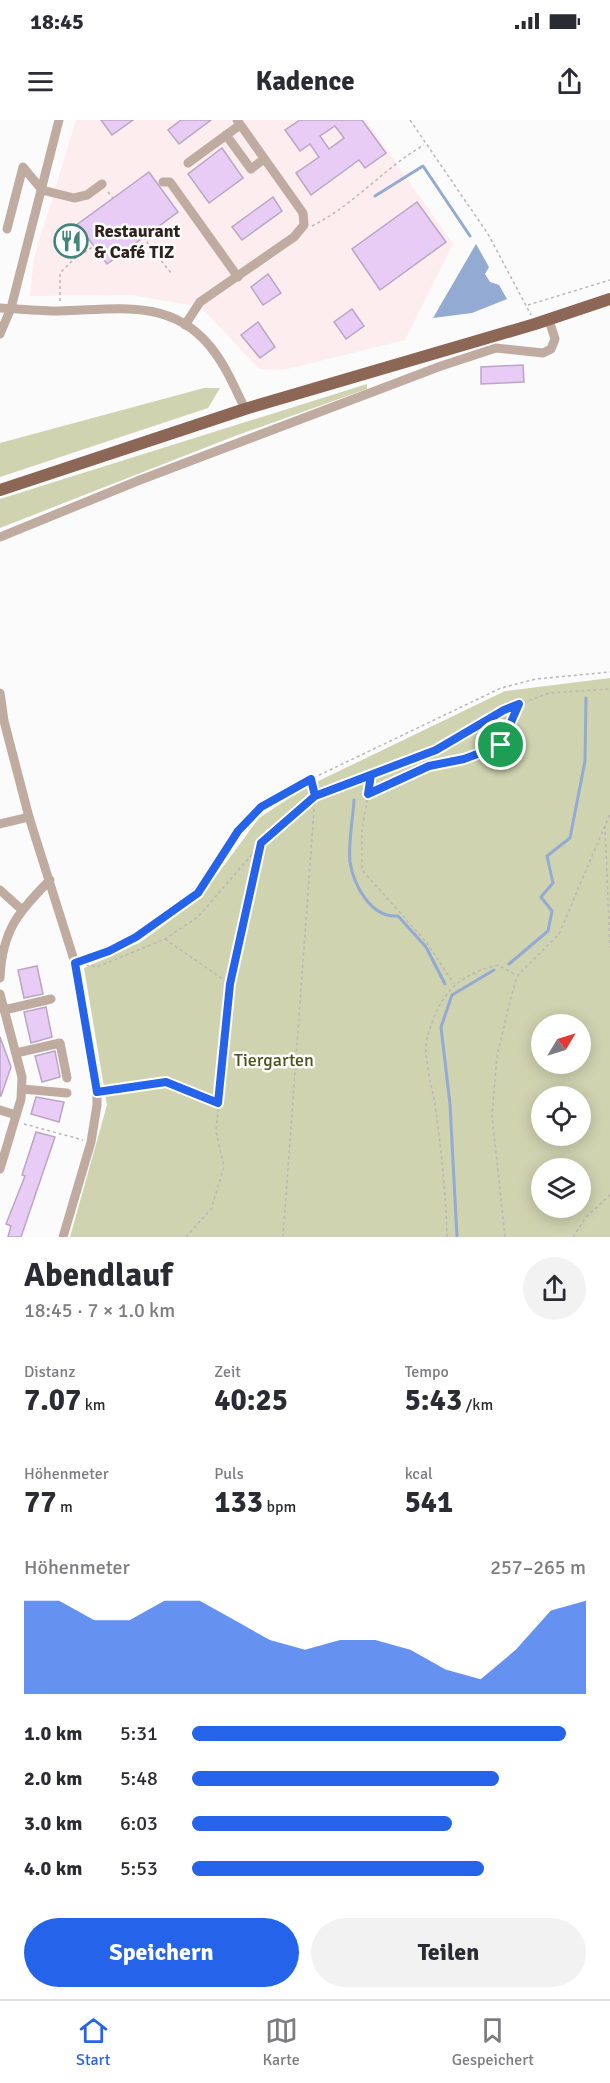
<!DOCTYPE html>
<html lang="de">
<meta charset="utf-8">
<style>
:root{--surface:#fff;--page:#f2f2f3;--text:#2b2b33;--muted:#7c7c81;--line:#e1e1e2;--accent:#2563eb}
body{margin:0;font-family:Signika,sans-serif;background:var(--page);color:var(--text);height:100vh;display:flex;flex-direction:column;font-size:22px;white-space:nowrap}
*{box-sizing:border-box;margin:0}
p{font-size:20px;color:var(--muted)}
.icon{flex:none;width:33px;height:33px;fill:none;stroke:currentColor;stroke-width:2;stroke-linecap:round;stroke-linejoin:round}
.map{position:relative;height:1117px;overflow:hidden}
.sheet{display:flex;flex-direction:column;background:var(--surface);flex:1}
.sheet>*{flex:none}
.needle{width:39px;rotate:52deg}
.buttons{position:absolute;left:531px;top:894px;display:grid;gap:12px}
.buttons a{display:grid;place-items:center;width:60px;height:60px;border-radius:50%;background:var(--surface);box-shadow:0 3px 15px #0003;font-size:30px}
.pin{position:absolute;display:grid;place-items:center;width:51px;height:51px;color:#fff;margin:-26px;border:3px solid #fff;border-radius:50%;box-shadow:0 2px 6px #0007}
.round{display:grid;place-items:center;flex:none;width:63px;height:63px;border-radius:32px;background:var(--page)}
.summary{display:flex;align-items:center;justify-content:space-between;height:102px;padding:0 24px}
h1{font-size:33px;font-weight:700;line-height:45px}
.figures{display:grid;grid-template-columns:repeat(3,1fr);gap:9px;height:102px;padding:6px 24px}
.figures div{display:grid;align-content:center}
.figures b{font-size:30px;font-weight:700}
.figures small{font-size:16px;font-weight:400}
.figures p{font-size:16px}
.chart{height:168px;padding:12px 24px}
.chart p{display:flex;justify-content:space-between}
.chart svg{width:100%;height:108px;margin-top:6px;fill:var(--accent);opacity:.7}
.button{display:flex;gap:12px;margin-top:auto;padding:12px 24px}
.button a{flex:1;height:69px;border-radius:36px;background:var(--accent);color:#fff;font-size:24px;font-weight:700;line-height:69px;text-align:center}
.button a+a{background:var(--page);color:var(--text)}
ul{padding:0 24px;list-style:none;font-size:20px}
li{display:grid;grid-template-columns:96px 72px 1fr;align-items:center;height:45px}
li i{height:15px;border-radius:8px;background:var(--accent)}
.status{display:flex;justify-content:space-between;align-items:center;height:42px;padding:0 30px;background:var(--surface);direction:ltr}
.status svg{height:16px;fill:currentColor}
header{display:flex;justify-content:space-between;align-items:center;height:78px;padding:0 24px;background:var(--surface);font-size:27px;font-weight:700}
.menu{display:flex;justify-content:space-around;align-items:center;height:84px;border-top:2px solid var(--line);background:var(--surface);font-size:16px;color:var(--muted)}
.menu a{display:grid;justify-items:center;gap:3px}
.menu .on{color:var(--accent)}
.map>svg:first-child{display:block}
.commercial{fill:#fdedef}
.green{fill:#cfd3b0;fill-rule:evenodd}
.water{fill:#93aad2}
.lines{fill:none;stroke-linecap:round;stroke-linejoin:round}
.stream{stroke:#93aad2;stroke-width:3}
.building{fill:#e9ccf6;stroke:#baa6c4;stroke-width:1.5;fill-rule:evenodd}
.path{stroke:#bbb7b5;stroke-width:1.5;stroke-dasharray:3 3;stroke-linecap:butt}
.minor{stroke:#c0aba1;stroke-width:9}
.major{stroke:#8d6756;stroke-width:12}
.route-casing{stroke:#fff;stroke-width:12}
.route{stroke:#2563eb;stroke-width:8}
.labels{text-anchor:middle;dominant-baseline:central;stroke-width:5;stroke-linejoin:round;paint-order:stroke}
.poi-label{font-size:18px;font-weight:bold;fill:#30221c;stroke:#fff;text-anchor:start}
.park-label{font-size:18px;fill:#4c5019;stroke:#fff}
</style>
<div class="status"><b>18:45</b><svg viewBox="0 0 49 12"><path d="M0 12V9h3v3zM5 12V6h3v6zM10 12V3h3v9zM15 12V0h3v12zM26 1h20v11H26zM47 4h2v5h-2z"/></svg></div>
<header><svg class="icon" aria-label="menu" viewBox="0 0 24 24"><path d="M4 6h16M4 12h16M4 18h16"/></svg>Kadence<svg class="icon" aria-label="share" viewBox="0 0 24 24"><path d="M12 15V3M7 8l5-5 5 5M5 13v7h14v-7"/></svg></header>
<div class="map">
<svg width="610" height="1117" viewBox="0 0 610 1117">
<rect width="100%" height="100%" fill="#fbfbfb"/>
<!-- commercial -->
<path class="commercial" d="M76,0H366L453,124L405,220L283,250L259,249L201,187L132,175L30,176L34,138Z"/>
<!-- green -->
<g class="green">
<path d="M367,264V269L235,316L0,408V379Z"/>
<path d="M204,268H220L208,288L0,357V323Z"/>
<path d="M610,558V1117H70L107,985L84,848L141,822L200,778L259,698L306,667L505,571ZM542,904H580V944H542ZM542,976H580V1016H542ZM542,1048H580V1088H542Z"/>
</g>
<!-- water -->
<path class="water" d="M476,124L489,147L485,154L490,162L499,165L507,179L472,193L433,198Z"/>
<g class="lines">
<!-- stream -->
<g class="stream">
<path d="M375,76L423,46L470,116"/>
<path d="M354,680C353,699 348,723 350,742C354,766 371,798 398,796L426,827L445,864"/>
<path d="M509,844L548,811L552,791L541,777L553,763L547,736L570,718L585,641L586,578"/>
<path d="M457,1117L450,984L441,907L452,875L494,850"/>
</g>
</g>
<!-- building -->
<g class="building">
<path d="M101,0H133L112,15Z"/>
<path d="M181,0H211L179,24L168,10Z"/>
<path d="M300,0H362L386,33L365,48L359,40L311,75L296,53L319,37L310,24L300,31L285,10ZM335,6L344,18L329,29L320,16Z"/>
<path d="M222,28L243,58L209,83L188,54Z"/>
<path d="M149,52L178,92L107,144L88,118L70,131L60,117Z"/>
<path d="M273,77L282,91L242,120L232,107Z"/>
<path d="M417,82L446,122L380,170L352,129Z"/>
<path d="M268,154L281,173L263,185L251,167Z"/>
<path d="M352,189L364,206L346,219L334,202Z"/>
<path d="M258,202L275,227L260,238L241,215Z"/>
<path d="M523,245L524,262L481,264V247Z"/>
<path d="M37,846L43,874L24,878L18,850Z"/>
<path d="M46,887L52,917L31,923L24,892Z"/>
<path d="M0,917L11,947L1,976H0Z"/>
<path d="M55,931L60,957L42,962L35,936Z"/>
<path d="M36,977L64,982L59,1002L31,994Z"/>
<path d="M36,1012L55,1017L21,1117H8L11,1106L6,1104L25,1056L22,1055Z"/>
</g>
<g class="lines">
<!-- path -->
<g class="path">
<path d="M410,0L488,114L531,195"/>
<path d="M108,72L113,78"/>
<path d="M312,106C354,85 384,48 424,25"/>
<path d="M143,117L171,153"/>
<path d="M60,181V153L74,139L94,126"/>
<path d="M528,185L610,160"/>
<path d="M371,656L362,710V750L427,823L454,864"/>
<path d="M369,673L429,646L464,638L501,625L518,585"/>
<path d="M605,706L610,828"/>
<path d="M165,819L230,864"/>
<path d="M84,840L136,817L198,773L238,711L261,687L311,659L501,568L536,559L610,552"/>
<path d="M86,845L97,847L165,819L198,797L261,724L315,676L436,630L504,590L549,573L610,569"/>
<path d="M107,971L166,962L218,983"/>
<path d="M24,1004L83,1020"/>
<path d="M186,1117L211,1089L224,1047L216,1011L230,864L261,724"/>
<path d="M283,1117L315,676L312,660"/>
<path d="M447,1117C446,1072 441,1028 435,984C432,968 423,934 427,919C438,877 455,855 498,845L516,855"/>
<path d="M505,1117L492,995L497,936L511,877L517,856L559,814L610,694"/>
<path d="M573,1117L586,1097L610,1075"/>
</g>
<!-- minor -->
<g class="minor">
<path d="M226,15L251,49L264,39"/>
<path d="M188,43L240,5"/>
<path d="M163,62H170L238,157"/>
<path d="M7,109L23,47L42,70L74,78L87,75L102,64"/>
<path d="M0,188C20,189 40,191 59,191C113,190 169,177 209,225C225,244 234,266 245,289"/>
<path d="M185,205L200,182L294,117L304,105L303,93L237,0"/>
<path d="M0,214L11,188L59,0"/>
<path d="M0,417L140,360L441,246L496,228L543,233L551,229L555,219L549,200"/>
<path d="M0,573L4,601L29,697L75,843L97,963V985L91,1022L63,1117"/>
<path d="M0,704L29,697"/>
<path d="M0,770L21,789"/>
<path d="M0,858C2,811 18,792 50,760"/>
<path d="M0,874L22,957L21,979L0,1049"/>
<path d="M4,890L51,879"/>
<path d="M16,933L60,923L67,958"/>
<path d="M22,969L67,973"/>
<path d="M0,990L16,995"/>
</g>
<!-- major -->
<path class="major" d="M0,370L245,289L535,204L610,179"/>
</g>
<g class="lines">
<defs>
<path id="route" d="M501,625L464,639L429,646L368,674L371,655L315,676L311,659L261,687L238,711L198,773L136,817L109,831L75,843L97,972L166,962L218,983L230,864L261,723L315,676L436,630L504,590L519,584L501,625"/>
</defs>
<!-- route casing -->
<use href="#route" class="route-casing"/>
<!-- route -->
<use href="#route" class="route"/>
</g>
<!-- icons -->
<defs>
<symbol id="restaurant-ring" viewBox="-11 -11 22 22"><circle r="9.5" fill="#fff" stroke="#418579" stroke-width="1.5"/><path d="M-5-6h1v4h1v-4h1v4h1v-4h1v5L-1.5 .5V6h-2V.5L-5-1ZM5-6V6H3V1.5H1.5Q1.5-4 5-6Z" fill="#418579"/></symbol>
</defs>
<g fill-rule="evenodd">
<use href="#restaurant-ring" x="52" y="102" width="38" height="38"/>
</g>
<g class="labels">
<!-- poi labels -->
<g class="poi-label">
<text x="94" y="111">Restaurant<tspan x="94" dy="21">&amp; Café TIZ</tspan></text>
</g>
<!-- park labels -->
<g class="park-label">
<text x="274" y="940">Tiergarten</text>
</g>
</g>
</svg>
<div class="buttons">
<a><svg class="needle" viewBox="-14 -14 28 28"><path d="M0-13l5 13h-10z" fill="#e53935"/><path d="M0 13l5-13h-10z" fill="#7c7c81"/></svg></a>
<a><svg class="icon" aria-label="locate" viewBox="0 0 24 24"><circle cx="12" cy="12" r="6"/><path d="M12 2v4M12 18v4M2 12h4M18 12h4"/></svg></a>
<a><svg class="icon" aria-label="layers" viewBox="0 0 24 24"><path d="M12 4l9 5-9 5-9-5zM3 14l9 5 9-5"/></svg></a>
</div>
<div class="pin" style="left:501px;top:625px;background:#1e9e55"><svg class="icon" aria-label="arrive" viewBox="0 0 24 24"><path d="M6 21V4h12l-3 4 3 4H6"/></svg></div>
</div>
<section class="sheet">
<div class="summary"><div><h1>Abendlauf</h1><p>18:45 · 7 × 1.0 km</p></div><a class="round"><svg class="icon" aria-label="share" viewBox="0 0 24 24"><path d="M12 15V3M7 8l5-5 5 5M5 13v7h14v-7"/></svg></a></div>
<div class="figures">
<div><p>Distanz</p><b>7.07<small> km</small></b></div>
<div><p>Zeit</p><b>40:25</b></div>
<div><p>Tempo</p><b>5:43<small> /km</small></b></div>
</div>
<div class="figures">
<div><p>Höhenmeter</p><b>77<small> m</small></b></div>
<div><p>Puls</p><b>133<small> bpm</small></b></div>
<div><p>kcal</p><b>541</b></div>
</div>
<div class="chart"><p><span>Höhenmeter</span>257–265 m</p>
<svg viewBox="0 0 160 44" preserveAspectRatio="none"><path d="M0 44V6L10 6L20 14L30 14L40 6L50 6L60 14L70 22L80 26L90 22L100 22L110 26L120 34L130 38L140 26L150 10L160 6V44z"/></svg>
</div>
<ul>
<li><b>1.0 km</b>5:31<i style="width:95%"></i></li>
<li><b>2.0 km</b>5:48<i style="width:78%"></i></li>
<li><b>3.0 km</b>6:03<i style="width:66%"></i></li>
<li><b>4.0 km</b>5:53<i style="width:74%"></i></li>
</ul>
<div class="button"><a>Speichern</a><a>Teilen</a></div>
</section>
<nav class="menu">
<a class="on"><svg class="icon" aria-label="home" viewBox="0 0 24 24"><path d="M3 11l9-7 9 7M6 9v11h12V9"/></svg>Start</a>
<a><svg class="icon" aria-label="map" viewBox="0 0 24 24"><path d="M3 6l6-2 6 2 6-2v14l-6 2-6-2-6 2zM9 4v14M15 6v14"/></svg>Karte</a>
<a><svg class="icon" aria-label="saved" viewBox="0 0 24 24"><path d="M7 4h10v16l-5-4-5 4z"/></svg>Gespeichert</a>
</nav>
